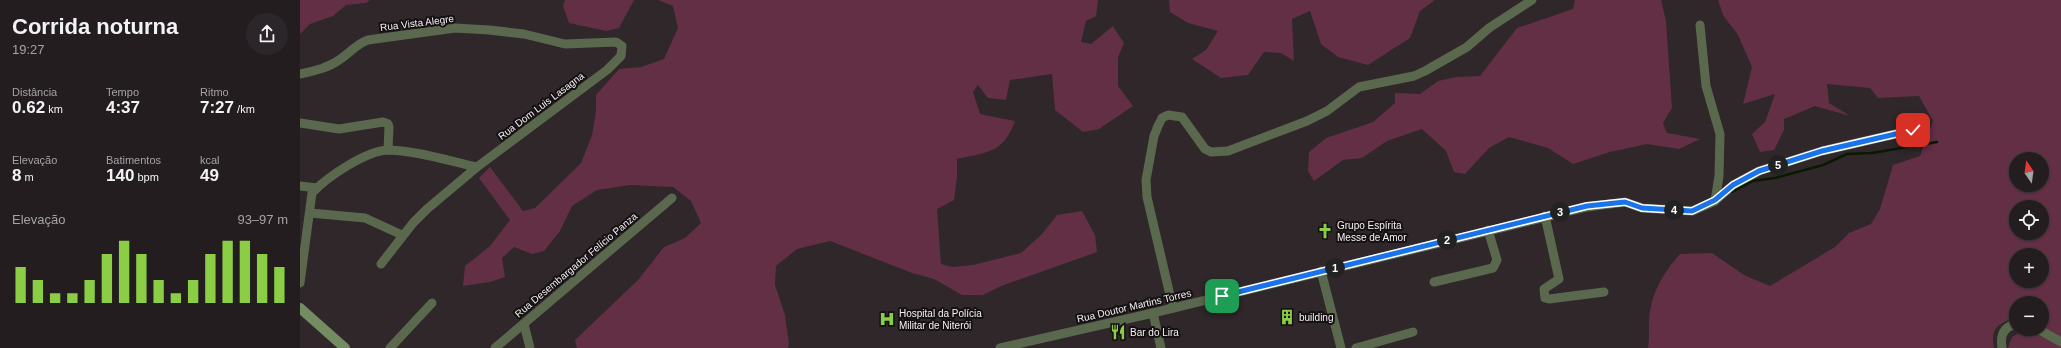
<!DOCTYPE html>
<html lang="pt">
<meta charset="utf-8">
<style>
:root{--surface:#231d20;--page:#2b2629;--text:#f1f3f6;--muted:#a3a2a5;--line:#403b3e;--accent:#8bce46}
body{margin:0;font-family:Arial,sans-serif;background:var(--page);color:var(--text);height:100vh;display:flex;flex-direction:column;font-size:15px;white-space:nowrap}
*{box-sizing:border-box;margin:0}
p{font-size:13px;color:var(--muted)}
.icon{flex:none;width:22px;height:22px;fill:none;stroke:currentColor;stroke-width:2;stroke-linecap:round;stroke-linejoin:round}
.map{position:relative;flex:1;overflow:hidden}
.details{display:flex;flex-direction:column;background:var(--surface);width:300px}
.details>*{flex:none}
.needle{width:26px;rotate:347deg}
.fabs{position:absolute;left:1709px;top:152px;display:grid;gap:8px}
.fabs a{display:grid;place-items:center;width:40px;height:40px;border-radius:50%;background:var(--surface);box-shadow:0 1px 3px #0004,0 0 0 1px var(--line);font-size:20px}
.pin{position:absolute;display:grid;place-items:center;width:34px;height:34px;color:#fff;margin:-17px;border-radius:8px;box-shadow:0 2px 6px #0006}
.km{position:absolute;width:20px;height:20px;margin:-10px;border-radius:50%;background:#222;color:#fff;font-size:11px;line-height:20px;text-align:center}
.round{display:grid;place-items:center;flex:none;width:42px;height:42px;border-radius:21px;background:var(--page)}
.head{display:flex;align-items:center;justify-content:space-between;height:68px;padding:0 12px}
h1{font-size:22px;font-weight:800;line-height:30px}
.figures{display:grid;grid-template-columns:repeat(3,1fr);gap:6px;height:68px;padding:4px 12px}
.figures div{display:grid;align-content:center}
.figures b{font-size:17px;font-weight:800}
.figures small{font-size:11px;font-weight:400}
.figures p{font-size:11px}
.chart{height:112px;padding:8px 12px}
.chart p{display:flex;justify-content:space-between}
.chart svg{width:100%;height:72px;margin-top:4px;stroke:var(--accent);stroke-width:6}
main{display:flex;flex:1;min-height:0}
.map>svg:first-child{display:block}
.green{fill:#622f45;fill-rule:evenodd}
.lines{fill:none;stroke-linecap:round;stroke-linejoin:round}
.stream{stroke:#0a1a00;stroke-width:2.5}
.street{stroke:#5a694e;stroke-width:9}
.secondary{stroke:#748c61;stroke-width:10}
.route-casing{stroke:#fff;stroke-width:8}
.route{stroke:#1a73e8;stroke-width:5}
.labels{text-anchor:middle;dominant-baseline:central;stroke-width:4;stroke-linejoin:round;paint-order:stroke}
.street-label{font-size:10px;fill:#f6f0f2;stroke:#151113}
.poi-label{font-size:10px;fill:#f6f0f2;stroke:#151113;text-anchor:start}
</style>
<main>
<section class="details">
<div class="head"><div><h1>Corrida noturna</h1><p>19:27</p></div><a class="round"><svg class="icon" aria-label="share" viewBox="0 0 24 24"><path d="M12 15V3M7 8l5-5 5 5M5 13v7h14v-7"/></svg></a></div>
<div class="figures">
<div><p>Distância</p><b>0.62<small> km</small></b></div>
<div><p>Tempo</p><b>4:37</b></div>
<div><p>Ritmo</p><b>7:27<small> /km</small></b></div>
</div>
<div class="figures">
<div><p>Elevação</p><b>8<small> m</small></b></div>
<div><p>Batimentos</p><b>140<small> bpm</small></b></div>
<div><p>kcal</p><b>49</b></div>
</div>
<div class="chart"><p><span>Elevação</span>93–97 m</p>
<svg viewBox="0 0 160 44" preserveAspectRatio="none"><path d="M5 44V22M15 44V30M25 44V38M35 44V38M45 44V30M55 44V14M65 44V6M75 44V14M85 44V30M95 44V38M105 44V30M115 44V14M125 44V6M135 44V6M145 44V14M155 44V22"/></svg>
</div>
</section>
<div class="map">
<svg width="1761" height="348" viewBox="0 0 1761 348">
<rect width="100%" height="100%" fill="#2f272a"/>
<!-- green -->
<g class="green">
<path d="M0,0H70L66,3L46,5L33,16L10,24L0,34Z"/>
<path d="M265,0H334L319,28L306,31L269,23L263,6Z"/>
<path d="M358,0H798L796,16L786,21L781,42L791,44L813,26L824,43L818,57V86L833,106L799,129L783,132L755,110L752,74L710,80L706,100L688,98L678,85L673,92L680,114L715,121C703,154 687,152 657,159V177L654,200L637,209L641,264L652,267L673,265L721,253L742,234L757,215L782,211L795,235L797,252L701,286L683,295H662L634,279L612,273L530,241L497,249L476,266L475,285L485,315L489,344L488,348H277L275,340L338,280L364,247L385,238L401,223L391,201L373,187L330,185L297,190L272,206L260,231L244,251L232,254L214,247L202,258L205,277L190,282L163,286L165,266L190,246L210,220L179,178L190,167L223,211L235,208L281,163L292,135L296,111V95L319,69L341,67L364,59L378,28L373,6Z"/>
<path d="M869,0H1135L1120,11L1110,38L1068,65L1038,57L1021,44L1010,11L992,19L994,61L981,53L964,52L948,75L921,78L892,59L906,50L918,31L888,23L870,12Z"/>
<path d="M1275,0H1361L1366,21L1372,108L1363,123L1367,133L1400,139L1379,149L1347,144L1310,152L1273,164L1248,148L1209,137L1189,148L1165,174L1154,172L1146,151L1122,129L1087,141L1062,158L1043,160L1014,181L1008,171L1009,152L1026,138L1073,122L1095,103V93L1120,94L1138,81L1156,77L1180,76L1217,28L1273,9Z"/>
<path d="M1418,0H1761V340L1742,327V303H1716V317C1699,324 1690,327 1694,348H1348C1350,336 1348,323 1350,311C1354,288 1365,271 1380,254L1412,253L1444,275L1470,286L1535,247L1549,233L1571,224L1580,209L1593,165L1620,156L1633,121L1619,96L1578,98L1570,88L1527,84L1529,103L1550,116L1515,106L1484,119V130L1474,150L1460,152L1452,134L1465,122L1475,94L1443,104L1452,67L1438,35L1423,15ZM1716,159H1742V185H1716ZM1716,207H1742V233H1716ZM1716,255H1742V281H1716Z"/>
<path d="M1722,331L1737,334L1761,343V348H1708L1712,337Z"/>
</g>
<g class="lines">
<!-- stream -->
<path class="stream" d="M1432,192L1453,181L1475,178L1523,165L1547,154L1572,153L1637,142"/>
<!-- street -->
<g class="street">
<path d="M1400,25L1406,86L1420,134L1419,176L1415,201"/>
<path d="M0,74C13,71 28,68 39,60C50,53 56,44 68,40L155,28L189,30L224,34L265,44L316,42L322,46L321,56L307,70L177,167L127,209L113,223L81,264"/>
<path d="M0,123L39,129L83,122L88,124L89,127L88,150"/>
<path d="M0,186L17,188"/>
<path d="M10,213L65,218L102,235"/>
<path d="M1245,216L1259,279L1244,289L1245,298L1249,299L1304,292"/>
<path d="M1021,271L1041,348"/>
<path d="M1134,282L1193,268L1197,260L1188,230"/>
<path d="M0,283L12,193C27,177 67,150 89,150C118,151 149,161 177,167"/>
<path d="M873,308L847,197L846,180L854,136L858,126L862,118L868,115L882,117L905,149L911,152L928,151L1007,121L1027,111L1059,87L1114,76L1125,71L1167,47L1189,28L1232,0"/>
<path d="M853,313L861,348"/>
<path d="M224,324L230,348"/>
<path d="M1738,329L1761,342"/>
<path d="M90,348L132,303"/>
<path d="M195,348L372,198"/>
<path d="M700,348L853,313L1287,207L1325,202L1342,208L1392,211L1415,201L1433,185L1459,171L1522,151L1613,130"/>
<path d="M1056,348L1113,332"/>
<path d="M1702,348C1700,336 1703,327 1716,324"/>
</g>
<!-- secondary -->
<path class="secondary" d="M0,308L45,348"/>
</g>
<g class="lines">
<defs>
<path id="route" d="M922,296L1287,206L1325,202L1342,208L1392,211L1415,200L1433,185L1459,171L1522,151L1613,130"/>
</defs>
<!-- route casing -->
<use href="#route" class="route-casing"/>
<!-- route -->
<use href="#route" class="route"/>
</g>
<!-- icons -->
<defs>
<symbol id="church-bare" viewBox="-9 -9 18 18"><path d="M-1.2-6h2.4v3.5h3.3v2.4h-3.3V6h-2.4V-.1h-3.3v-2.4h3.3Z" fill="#8bce46" stroke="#151113" stroke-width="2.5" paint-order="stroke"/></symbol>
<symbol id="building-bare" viewBox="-9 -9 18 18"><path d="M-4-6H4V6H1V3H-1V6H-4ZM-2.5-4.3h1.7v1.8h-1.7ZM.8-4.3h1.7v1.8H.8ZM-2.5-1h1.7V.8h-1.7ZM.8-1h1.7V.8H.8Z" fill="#8bce46" stroke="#151113" stroke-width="2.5" paint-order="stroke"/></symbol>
<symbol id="hospital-bare" viewBox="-9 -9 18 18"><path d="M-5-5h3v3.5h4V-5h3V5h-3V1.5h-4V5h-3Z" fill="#8bce46" stroke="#151113" stroke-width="2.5" paint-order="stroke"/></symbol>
<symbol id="restaurant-bare" viewBox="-9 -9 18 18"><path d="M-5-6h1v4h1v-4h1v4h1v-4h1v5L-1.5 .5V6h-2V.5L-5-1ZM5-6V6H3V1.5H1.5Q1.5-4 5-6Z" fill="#8bce46" stroke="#151113" stroke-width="2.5" paint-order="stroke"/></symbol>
</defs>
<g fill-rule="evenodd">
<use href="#church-bare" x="1014" y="220" width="22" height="22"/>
<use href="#building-bare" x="976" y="306" width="22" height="22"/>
<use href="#hospital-bare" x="576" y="308" width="22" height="22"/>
<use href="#restaurant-bare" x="807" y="321" width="22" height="22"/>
</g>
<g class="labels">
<!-- street labels -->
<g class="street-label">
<text transform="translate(117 23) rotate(-7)">Rua Vista Alegre</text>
<text transform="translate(241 106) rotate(-37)">Rua Dom Luis Lasagna</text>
<text transform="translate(276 265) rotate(-40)">Rua Desembargador Felício Panza</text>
<text transform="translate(834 306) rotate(-13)">Rua Doutor Martins Torres</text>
</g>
<!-- poi labels -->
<g class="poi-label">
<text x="1037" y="225">Grupo Espírita<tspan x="1037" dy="12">Messe de Amor</tspan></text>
<text x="599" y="313">Hospital da Polícia<tspan x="599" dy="12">Militar de Niterói</tspan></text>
<text x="999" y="317">building</text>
<text x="830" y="332">Bar do Lira</text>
</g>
</g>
</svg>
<div class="fabs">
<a><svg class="needle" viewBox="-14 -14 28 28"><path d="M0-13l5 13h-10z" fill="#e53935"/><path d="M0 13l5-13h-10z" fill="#a3a2a5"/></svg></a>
<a><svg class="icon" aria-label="locate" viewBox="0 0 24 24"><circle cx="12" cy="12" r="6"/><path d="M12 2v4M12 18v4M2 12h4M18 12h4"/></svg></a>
<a>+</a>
<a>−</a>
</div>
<div class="pin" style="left:922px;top:296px;background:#1e9e55"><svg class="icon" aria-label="arrive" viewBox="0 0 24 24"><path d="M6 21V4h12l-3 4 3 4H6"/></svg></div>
<div class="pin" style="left:1613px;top:130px;background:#d93025"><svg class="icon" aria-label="check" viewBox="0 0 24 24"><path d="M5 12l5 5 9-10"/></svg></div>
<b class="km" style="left:1035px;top:268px">1</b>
<b class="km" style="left:1147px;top:240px">2</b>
<b class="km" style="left:1260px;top:212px">3</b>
<b class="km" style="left:1374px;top:210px">4</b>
<b class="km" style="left:1478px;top:165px">5</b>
</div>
</main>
